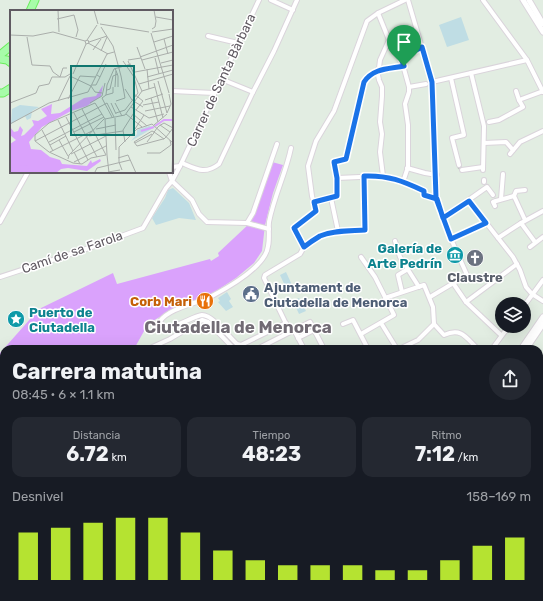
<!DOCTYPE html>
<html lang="es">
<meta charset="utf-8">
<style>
:root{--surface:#171b24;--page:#242831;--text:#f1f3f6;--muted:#9ea1a6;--accent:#b5e331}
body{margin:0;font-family:Rubik,sans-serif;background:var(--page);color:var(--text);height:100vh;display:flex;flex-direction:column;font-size:15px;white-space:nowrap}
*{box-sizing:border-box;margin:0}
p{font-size:13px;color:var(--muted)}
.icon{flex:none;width:22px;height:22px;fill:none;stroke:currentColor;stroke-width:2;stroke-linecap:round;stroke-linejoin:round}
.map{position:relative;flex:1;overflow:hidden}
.side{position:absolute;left:0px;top:345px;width:543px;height:256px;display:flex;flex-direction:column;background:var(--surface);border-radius:12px 12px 0 0;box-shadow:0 4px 16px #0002}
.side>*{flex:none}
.controls{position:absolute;left:495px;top:297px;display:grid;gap:8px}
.controls a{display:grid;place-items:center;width:36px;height:36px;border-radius:50%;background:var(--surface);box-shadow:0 4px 16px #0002;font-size:20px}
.pin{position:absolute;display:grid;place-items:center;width:34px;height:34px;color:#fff;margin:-41px -17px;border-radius:50% 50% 50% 0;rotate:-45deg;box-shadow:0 0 4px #0007}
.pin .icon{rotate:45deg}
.round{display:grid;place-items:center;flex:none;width:42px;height:42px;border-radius:21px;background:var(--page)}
.overview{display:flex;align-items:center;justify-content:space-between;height:68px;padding:0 12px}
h1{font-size:22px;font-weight:700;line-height:30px}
.metrics{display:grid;grid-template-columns:repeat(3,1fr);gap:6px;height:68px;padding:4px 12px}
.metrics div{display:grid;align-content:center;border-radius:10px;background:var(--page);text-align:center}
.metrics b{font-size:20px;font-weight:700}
.metrics small{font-size:11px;font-weight:400}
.metrics p{font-size:11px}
.chart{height:112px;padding:8px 12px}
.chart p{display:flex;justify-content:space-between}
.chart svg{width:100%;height:72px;margin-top:4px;stroke:var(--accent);stroke-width:6}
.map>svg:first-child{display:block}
.green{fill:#bfdde4}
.water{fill:#daa2fc}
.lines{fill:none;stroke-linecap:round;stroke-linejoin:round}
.minor-tunnel{stroke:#c2c8c2;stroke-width:4;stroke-dasharray:4 2;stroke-linecap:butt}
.minor-casing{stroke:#dad4db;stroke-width:6}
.tertiary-casing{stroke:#dad4db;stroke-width:7}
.primary-casing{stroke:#6aec5b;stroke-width:9}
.minor{stroke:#fff;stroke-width:4}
.tertiary{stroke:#fff;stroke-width:5}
.primary{stroke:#a7fca9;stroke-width:7}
.route-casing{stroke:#fff;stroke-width:8}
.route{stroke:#1a73e8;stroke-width:5}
.labels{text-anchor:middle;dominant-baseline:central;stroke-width:3;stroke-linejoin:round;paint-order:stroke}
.street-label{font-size:13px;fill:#605a62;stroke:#fff}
.culture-label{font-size:13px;font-weight:bold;fill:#0d838f;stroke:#fff;text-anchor:end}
.worship-label{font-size:13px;font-weight:bold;fill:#5b616d;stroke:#fff}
.service-label{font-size:13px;font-weight:bold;fill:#4e5e75;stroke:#fff;text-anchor:start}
.food-label{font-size:13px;font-weight:bold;fill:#c56008;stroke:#fff;text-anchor:end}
.district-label{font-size:17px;font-weight:bold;fill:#716b74;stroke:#fff}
.inset-river{fill:none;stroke:#daa2fc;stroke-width:2}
.inset-road{fill:none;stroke:#aaaeab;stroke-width:1}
.view{fill:#0f766e;fill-opacity:0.15;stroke:#0f766e;stroke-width:2}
.inset-edge{fill:none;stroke:#605a62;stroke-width:2}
</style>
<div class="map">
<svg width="543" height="601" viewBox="0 0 543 601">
<rect width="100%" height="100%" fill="#e2ede2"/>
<!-- green -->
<g class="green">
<path d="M461,17L469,40L447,47L439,25Z"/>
<path d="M173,188L189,203L196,220L179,218L156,225L152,218L165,198L168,190Z"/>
<path d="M286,272L292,285L286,288L280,275Z"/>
<path d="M227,292L231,299L229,301L233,307L226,311L218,302L220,301L218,298Z"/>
<path d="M299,298L306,311L299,314L293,301Z"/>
<path d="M5,597H21L23,601H5L3,598Z"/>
<path d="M125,597H144L139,601H128Z"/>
</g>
<!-- water -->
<path class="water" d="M272,162L283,165L273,193L265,225L262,251L254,263L236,278L210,295L176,307L148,324L134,349H4V391L0,392V353L39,309L113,273L117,284L210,259L211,261L219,256L218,253L250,223Z"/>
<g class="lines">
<!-- minor-tunnel -->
<path class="minor-tunnel" d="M459,165L460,169"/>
<defs>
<g id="minor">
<path d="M271,0L293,10"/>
<path d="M408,0L432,82L437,201L451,239L467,275L430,297"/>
<path d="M483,0L527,60L543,92"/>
<path d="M378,13L389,40L396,49L401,58L409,87V92L405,104L408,125V167L403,182"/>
<path d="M208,36L238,43"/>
<path d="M401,58L421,47"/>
<path d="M471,73L484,126L483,170"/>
<path d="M451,78L464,135L452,138L459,165"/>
<path d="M432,82L527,60"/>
<path d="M409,87L426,84"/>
<path d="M172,91L214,93"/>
<path d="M516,91L519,100"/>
<path d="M253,92L274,51L297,0"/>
<path d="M489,122L499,120L523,107L519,100L543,91"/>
<path d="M484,143L506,142L513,150"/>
<path d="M510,154L520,142L543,131"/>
<path d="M182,163C196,169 205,175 219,164L253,92L221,79"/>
<path d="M172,167L180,166"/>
<path d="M407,168L425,173L437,175"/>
<path d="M462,170L483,167"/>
<path d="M169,172L172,181L192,200L199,214L207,222L247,223L269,229"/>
<path d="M383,176L380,152L382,134L380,122L382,96V87L379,80L377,70L379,68L380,60L389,40"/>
<path d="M337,178L383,176L403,182L424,191V195L437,199"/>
<path d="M484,180V182"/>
<path d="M331,198L338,231"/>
<path d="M501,199L503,174"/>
<path d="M469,201L513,257L520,270L526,287L532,294L543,301"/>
<path d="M496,201L514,196"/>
<path d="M314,203L337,196V178L334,162L346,159L364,82C373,68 389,69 404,66"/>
<path d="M495,206L493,202L496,201"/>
<path d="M443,218L487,187L493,195"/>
<path d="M525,220L514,196L516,191L525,190"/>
<path d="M0,222L28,172"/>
<path d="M247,223L253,213L277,144"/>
<path d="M521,223L535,242"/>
<path d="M498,238L521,223L543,211"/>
<path d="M451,239L485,223"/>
<path d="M395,241L400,257L419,287"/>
<path d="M304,247C309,244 315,239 320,236C334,230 350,231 365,230L364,176"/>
<path d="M530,247L543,237"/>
<path d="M0,277L89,248L143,228L166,188L172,181L180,166L259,0"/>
<path d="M453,283L466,302L501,335"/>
<path d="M402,292L398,275L408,269"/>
<path d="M385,298L424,285L433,307L434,324L444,335C462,327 466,338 478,349"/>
<path d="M466,302L517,264"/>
<path d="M524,306L543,280"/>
<path d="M286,323L241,345L237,344C229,337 213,315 202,315C191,316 166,336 160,321C171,307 197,304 212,296C229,287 256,271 265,255C271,245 268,232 269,222C274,196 286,173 291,148"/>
<path d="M381,323L397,349"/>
<path d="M343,324L353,320L368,349"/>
<path d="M294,330L304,349"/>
<path d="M290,332L264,278L265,275L300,254L304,247L294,228L316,211L312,196L308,166L316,141L334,111L367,21L378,13L405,0"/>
<path d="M361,334L394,315L375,277L361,257"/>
<path d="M298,338L314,330"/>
<path d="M148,349L170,339L202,320L208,322L234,349"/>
<path d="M257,349L310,322L324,349"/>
<path d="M399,349L418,340L434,324"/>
<path d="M482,349L486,348"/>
<path d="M492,349L509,326"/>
<path d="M539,364L543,366"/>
<path d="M0,416L4,414"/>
<path d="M539,418L543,412"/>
<path d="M539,459L543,461"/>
<path d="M0,483L4,481"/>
<path d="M539,515L543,517"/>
<path d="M0,534L4,541"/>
<path d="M0,556L4,554"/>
<path d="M33,597L36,601"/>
<path d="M120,597L122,601"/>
<path d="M298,597V601"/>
<path d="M457,597V601"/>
<path d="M102,601L109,597"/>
<path d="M151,601L155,597"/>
<path d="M193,601L224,597"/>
</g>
<g id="tertiary">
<path d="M523,0L543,32"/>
<path d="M529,0L543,24"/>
<path d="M521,349L543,317"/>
<path d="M526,349L543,324"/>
<path d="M539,573L543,568"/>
<path d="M392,597V601"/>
<path d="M517,601L521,597"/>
</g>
<g id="primary">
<path d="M30,11L35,0"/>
<path d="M0,55L11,46"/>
<path d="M0,59L7,60L11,63"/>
<path d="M0,93H3L11,88"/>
</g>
</defs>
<!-- minor casing -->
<use href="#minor" class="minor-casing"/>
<!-- tertiary casing -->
<use href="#tertiary" class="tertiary-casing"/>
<!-- primary casing -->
<use href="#primary" class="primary-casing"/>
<!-- minor -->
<use href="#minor" class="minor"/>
<!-- tertiary -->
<use href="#tertiary" class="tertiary"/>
<!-- primary -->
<use href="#primary" class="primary"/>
</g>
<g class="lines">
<defs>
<path id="route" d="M404,66C389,69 373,68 364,82L346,159L334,162L337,178V196L314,202L316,211L294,228L304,247C309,243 315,239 320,236C334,230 350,231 365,230L364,176C388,175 403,181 424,191V195L437,199L443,218L469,201L486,223L451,239L437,201L436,197L432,82L422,47L401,58L404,66"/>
</defs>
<!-- route casing -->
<use href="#route" class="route-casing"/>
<!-- route -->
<use href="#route" class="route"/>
</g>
<!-- icons -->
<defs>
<symbol id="museum-disc" viewBox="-11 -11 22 22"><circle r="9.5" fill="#0f9aa8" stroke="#fff"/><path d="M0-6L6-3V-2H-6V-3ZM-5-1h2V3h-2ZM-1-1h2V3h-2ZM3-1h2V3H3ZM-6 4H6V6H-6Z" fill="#fff"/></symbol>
<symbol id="church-disc" viewBox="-11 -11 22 22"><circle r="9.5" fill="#6b7280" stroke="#fff"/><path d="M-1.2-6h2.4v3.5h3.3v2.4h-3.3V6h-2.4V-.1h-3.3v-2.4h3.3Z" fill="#fff"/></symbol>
<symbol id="civic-disc" viewBox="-11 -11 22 22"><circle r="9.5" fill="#5c6f8a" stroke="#fff"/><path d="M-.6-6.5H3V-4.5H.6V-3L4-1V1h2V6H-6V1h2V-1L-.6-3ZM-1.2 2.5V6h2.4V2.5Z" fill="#fff"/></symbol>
<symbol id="restaurant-disc" viewBox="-11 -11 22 22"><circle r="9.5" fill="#e8710a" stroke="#fff"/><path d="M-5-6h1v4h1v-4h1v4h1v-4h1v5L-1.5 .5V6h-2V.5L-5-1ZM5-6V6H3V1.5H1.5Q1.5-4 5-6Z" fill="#fff"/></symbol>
<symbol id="sight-disc" viewBox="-11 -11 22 22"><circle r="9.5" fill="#0f9aa8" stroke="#fff"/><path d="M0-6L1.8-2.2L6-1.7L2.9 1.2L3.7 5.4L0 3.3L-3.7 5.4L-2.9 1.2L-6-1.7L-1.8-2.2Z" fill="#fff"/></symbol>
</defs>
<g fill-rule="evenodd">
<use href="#museum-disc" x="445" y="245" width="20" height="20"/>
<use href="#church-disc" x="465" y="248" width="20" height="20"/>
<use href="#civic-disc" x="241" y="284" width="20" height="20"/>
<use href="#restaurant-disc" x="195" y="291" width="20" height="20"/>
<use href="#sight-disc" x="6" y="309" width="20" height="20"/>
</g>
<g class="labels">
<!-- street labels -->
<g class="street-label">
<text transform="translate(221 80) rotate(-65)">Carrer de Santa Bàrbara</text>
<text transform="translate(72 252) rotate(-19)">Camí de sa Farola</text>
</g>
<!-- culture labels -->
<g class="culture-label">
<text x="442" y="248">Galería de<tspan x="442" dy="15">Arte Pedrín</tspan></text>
<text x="29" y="312" text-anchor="start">Puerto de<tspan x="29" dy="15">Ciutadella</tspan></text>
</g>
<!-- worship labels -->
<g class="worship-label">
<text x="475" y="277">Claustre</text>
</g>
<!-- service labels -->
<g class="service-label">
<text x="264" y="287">Ajuntament de<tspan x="264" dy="15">Ciutadella de Menorca</tspan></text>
</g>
<!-- food labels -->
<g class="food-label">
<text x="192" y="301">Corb Mari</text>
</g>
<!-- district labels -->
<g class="district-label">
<text x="238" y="327">Ciutadella de Menorca</text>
</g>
</g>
<!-- overview -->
<g transform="translate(10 10)">
<rect width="163" height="163" fill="#e2ede2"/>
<path d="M10,95L29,97L22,101L21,108L17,110L15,106L1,114L2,99ZM139,116L145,117L121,131L127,124V120Z" fill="#bfdde4"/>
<path d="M93,75L91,86L77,96L61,101L32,117L19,132L21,139L31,140L40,147L50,150L52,154L77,156L81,150L82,153L90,149L91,151L77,161L58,158L51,159L46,163H0V134L6,130L0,125V117L4,122L8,121L10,116L13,120L11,126L14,125L24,115L22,110L28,111L37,106L31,99L42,94L41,104L50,103L74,88L86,86Z" fill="#daa2fc"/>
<path class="inset-river" d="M145,116L154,110H163M131,121L144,117M0,156L19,157L22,163M0,163H25"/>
<path class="inset-road" d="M48,0L49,22M84,0L88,14M146,7L163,10M47,9L64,5L68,20L66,27M90,14L139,22M91,17L103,36L111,66L115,88L106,91M142,19L145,17L146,11L144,0M142,22L163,19M141,23L159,83M0,25L23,26L43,22L75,31M17,27L22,55L40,56L43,62L50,67L53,58H57M154,29L158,44M77,30L87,15M78,30L79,33L76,34L75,31ZM79,32L97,26M144,32L163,26M78,33L98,44M127,37L135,59M83,40L91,29M91,41L97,27M130,47L163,35M145,48L149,64M118,50L131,48M132,50L163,42M151,53L163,50M105,58L108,66V77M137,59L139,79M125,62L163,55M63,64L76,34M62,67L81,76M90,67L96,54M137,67L163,60M148,71L157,103M144,73L153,108M129,74L163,64M82,75H86L90,67L87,65M81,76L85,82L92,83M105,77L106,61M115,79L122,90L133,97M97,80L100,79L103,66L108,64M132,81L145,77M124,84L133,91L126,100M96,85L103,83V77M141,88L148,112M58,89L70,66L86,67M135,90L153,84M48,91L60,66M0,93L26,83L29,76L39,74L42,67H55L60,64M80,93L92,86L95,73M101,93L106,104M105,93L112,106M95,94L92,88L96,85L97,75L104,59L121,54M95,94L102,107M133,95L149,92M121,97L139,108M72,99L96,145M135,101L160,96M64,103L87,147M106,103L115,100L128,83L124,67L113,51M157,103L161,94L159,84M116,104L132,117M123,104L137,116M56,107L78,150M105,108L106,140M139,108L154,104M95,109L115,105L132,81L118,51M48,110L63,141M0,114L39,93L78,82L97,44L104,42M142,114L163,133M144,115L157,104M150,115L160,122M86,119L106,115M125,119L134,105M32,120L43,141M64,122L94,107M79,126L113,121M49,130L58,146M25,131V125L39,113L85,93L95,109L97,145M25,131L97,93L104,107M25,131L39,142L63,153L72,154L81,148L96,145M39,132L92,104M115,132L113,120L125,101M137,132L143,124L144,123V122L145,121L147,118L149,116L154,113L163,118L160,122L156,127L154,129H153L127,136L124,132L142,121L144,122L154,129M125,133L142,124M40,135L56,126M40,142L82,121M64,142L70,154M137,143H150L161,135L160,130M61,144L96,126M97,145L99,163M108,148L118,145L126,163M58,149L59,145L94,109M64,152L96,136M112,160L109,152V137L127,119L142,114M85,162L87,158L120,150M98,162L110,160M80,163H96M162,163L163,136"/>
<path class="view" d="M61,56H124V125H61Z"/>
<rect width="163" height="163" class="inset-edge"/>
</g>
</svg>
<div class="controls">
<a><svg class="icon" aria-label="layers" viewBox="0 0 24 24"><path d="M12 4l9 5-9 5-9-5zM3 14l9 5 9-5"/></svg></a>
</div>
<div class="pin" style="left:404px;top:66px;background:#1e9e55"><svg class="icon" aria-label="arrive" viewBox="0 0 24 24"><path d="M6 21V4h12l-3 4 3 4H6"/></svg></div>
<section class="side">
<div class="overview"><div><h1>Carrera matutina</h1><p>08:45 · 6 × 1.1 km</p></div><a class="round"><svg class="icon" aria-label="share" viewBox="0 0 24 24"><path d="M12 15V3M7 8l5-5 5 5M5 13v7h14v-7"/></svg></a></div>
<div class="metrics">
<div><p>Distancia</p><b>6.72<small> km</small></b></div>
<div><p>Tiempo</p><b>48:23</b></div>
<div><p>Ritmo</p><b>7:12<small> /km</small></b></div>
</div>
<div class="chart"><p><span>Desnivel</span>158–169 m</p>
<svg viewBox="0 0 160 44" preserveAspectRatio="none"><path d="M5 44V15M15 44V12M25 44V9M35 44V6M45 44V6M55 44V15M65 44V26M75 44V32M85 44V35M95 44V35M105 44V35M115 44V38M125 44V38M135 44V32M145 44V23M155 44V18"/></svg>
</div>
</section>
</div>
